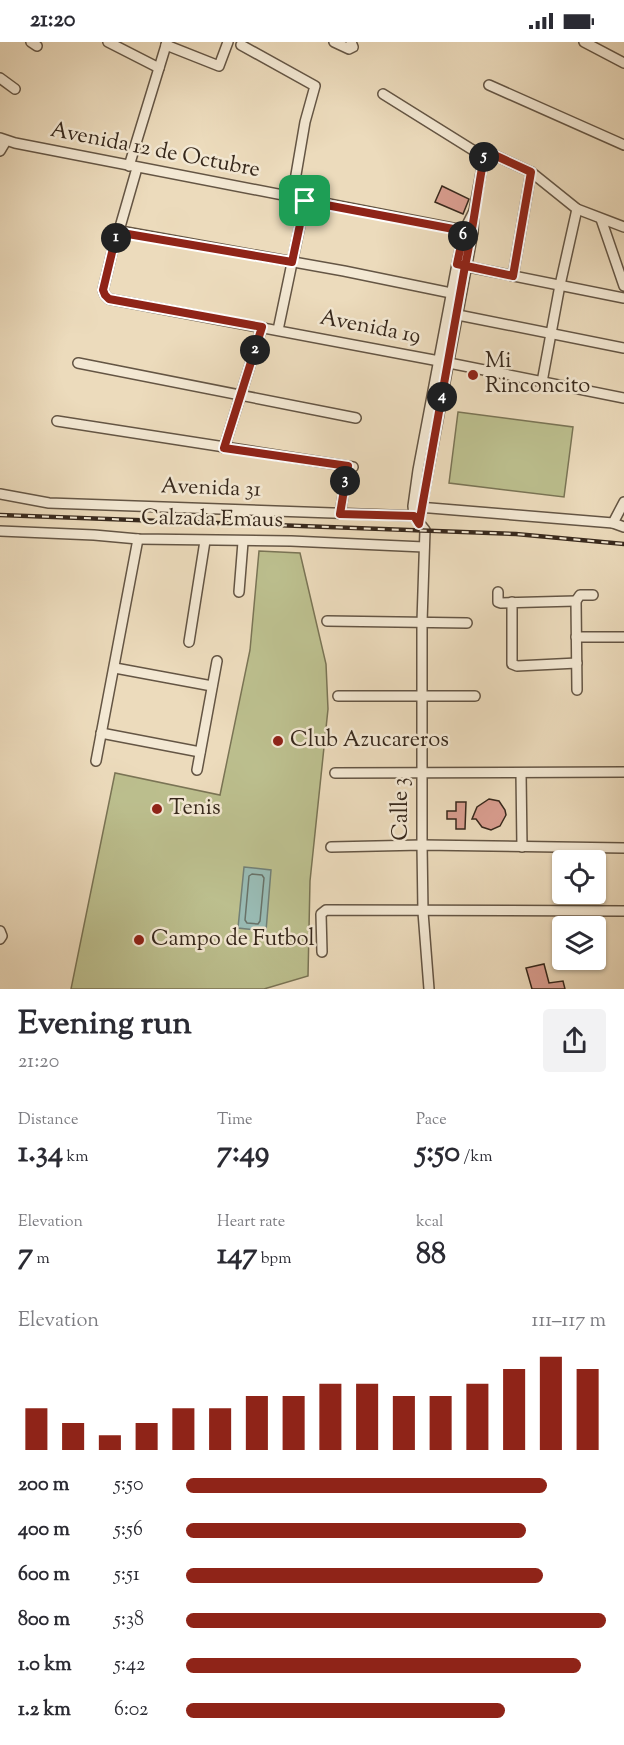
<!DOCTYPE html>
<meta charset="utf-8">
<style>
:root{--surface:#fff;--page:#f2f2f3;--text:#2b2b33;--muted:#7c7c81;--accent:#8f2418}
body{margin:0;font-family:"Sorts Mill Goudy",serif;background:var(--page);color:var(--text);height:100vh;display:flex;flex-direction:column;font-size:22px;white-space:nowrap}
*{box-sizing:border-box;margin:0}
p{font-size:20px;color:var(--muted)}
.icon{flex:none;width:33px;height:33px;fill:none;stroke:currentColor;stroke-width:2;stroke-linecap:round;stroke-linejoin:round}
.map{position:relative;height:947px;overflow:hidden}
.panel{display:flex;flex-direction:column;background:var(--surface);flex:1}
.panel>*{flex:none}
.buttons{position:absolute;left:552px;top:808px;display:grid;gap:12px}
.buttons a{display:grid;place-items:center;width:54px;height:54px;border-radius:6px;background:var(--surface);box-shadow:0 2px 4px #0004;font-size:30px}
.pin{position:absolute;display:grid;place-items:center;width:51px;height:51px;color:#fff;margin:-26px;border-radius:12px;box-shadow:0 3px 9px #0006}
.km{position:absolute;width:30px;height:30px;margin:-15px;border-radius:50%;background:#222;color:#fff;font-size:16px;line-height:30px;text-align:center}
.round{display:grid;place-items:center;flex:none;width:63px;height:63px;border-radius:6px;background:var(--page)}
.summary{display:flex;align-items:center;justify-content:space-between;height:102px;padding:0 18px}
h1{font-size:33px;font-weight:700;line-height:45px}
.stats{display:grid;grid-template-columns:repeat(3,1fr);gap:9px;height:102px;padding:6px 18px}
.stats div{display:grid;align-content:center}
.stats b{font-size:30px;font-weight:700}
.stats small{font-size:16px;font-weight:400}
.stats p{font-size:16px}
.chart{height:168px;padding:12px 18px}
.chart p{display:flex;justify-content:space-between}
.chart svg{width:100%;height:108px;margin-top:6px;stroke:var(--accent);stroke-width:6}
ul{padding:0 18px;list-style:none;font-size:20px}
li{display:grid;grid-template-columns:96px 72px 1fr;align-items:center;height:45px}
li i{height:15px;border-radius:8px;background:var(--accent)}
.status{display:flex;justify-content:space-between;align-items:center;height:42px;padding:0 30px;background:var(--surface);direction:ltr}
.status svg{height:16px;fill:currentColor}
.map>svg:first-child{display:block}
.green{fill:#bcbf8e;stroke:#7a7455;stroke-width:1.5}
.water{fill:#99bbb4;stroke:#728077;stroke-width:1.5}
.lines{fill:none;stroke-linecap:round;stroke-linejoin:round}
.shore{stroke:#687268;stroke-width:1.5}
.building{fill:#d99d8f;stroke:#37281c;stroke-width:1.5}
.minor-casing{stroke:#645544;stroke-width:12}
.minor{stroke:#f3e8d3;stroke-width:9}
.rail-casing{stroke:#37281c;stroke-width:4.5}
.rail{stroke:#f3e8d3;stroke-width:2;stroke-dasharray:7;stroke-linecap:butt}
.route-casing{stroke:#fff;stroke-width:12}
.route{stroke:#8f2418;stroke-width:8}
.poi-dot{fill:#8f2418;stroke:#f3e8d3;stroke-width:2}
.labels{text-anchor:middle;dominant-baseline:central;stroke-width:5;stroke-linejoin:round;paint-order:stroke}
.street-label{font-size:22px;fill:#37281c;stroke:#f3e8d3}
.poi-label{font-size:22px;fill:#37281c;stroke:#f3e8d3;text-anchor:start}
</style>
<div class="status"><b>21:20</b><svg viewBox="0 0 49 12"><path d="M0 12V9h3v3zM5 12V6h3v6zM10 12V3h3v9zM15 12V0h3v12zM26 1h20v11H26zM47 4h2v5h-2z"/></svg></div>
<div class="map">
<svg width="624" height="947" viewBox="0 0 624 947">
<rect width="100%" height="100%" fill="#ecdbbc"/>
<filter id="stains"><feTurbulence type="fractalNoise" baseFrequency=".00333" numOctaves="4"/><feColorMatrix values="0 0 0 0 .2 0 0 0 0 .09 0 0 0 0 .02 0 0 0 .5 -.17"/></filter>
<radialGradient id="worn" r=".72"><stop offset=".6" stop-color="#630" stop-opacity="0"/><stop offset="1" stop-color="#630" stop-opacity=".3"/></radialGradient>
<!-- green -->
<g class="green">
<path d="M458,370L573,385L564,455L449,441Z"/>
<path d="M259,509L300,511L326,622L328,667L310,839L308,934L264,947H71L115,731L220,753L250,608Z"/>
</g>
<!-- water -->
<path class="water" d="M244,825L271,828L266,889L238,886Z"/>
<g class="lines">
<!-- shore -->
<path class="shore" d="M252,832L262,833L264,836L260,879L258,882L247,881L245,878L249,834Z"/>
</g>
<!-- building -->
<g class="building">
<path d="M442,144L469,157L463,172L435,160Z"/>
<path d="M489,757L499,759L505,768L506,773L500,784L491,788L482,785L476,777H472L477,765Z"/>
<path d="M456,760H466L465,787H456V777H447V769H456Z"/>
<path d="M544,922L549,941L563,939L565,947H532L526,926Z"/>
</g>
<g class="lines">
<defs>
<g id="minor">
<path d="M31,0L37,4"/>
<path d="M108,0L159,26"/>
<path d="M334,0L349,7L353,5L351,0"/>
<path d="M584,0L624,21"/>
<path d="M166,3L219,24L228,0"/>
<path d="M241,3L315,44L305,80L292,156"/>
<path d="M0,36L15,47"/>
<path d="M489,43L624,103"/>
<path d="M383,52L484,115"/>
<path d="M0,96L15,101L473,190"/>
<path d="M0,109L6,99"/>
<path d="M484,115L490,111L531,130L577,167L624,185"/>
<path d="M129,124L167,0"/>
<path d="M601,177L624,244"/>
<path d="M120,185L137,126"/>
<path d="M459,223L624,256"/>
<path d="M513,234L531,130"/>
<path d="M451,251L344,229L126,190L120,192L115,198L103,248L105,253L109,257L439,319L624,356"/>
<path d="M453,272L624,306"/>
<path d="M278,288L305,159"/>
<path d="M78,321L356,376"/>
<path d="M542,340L560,243L577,167"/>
<path d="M57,379L353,425"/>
<path d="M224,406L262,285"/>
<path d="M0,452L49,461L418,474"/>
<path d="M418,465L613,481L624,485"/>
<path d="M340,472L348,424"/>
<path d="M419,479L473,190L474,169L484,115"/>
<path d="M613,481L624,460"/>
<path d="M0,489L94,493L138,497L291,499L424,505"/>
<path d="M239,550L243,500"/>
<path d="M498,550V560L501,561L576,559"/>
<path d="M512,560V622L517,624L577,621"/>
<path d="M327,579L467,581"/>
<path d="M576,595H624"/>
<path d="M189,600L205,499"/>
<path d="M115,626L212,644"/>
<path d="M577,648L576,559L580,553H593"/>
<path d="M338,654H475"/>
<path d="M101,691L200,710"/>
<path d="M96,719L138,497"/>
<path d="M197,728L217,619"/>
<path d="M335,731L624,730"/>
<path d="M521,731L522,805"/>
<path d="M331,805L422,803L624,806"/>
<path d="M0,889L2,894L0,897"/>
<path d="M322,910L321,872L326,868L624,869"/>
<path d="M429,947L423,870L422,803V580L425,488L414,474L413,464L418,428L457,222L464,189L474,169"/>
</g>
</defs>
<!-- minor casing -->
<use href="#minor" class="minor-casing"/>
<!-- minor -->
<use href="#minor" class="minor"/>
<defs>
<path id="rail" d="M0,473L516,492L624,502"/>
</defs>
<!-- rail casing -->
<use href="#rail" class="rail-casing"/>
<!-- rail -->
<use href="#rail" class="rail"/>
</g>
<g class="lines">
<defs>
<path id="route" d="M305,159L292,220L122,191L115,198L103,248L105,253L109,257L262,285L224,406L348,424L340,472L414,474L419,482L465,224C473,188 477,152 484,115L490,111L531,130L513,234L457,222L464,189L305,159"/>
</defs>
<!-- route casing -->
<use href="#route" class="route-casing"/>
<!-- route -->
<use href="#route" class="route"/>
</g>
<!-- markers -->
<g class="poi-dot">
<circle cx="473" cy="333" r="6"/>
<circle cx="278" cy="699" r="6"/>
<circle cx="157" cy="767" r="6"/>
<circle cx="139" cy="898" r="6"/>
</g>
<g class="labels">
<!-- street labels -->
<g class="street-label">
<text transform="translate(155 109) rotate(11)">Avenida 12 de Octubre</text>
<text transform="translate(370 286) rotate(11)">Avenida 19</text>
<text transform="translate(211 447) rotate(2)">Avenida 31</text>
<text transform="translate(212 478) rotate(1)">Calzada Emaus</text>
<text transform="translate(402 767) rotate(-90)">Calle 3</text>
</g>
<!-- poi labels -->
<g class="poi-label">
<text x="485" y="320">Mi<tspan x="485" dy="25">Rinconcito</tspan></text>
<text x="290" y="699">Club Azucareros</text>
<text x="169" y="767">Tenis</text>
<text x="151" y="898">Campo de Futbol</text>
</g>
</g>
<rect width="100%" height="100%" filter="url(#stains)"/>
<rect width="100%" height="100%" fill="url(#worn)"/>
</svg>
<div class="buttons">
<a><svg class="icon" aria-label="locate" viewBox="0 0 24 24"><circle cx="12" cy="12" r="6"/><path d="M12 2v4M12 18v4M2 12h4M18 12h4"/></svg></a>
<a><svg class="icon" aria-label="layers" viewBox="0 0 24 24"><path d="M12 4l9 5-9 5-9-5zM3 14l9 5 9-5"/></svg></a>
</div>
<div class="pin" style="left:305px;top:159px;background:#1e9e55"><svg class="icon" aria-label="arrive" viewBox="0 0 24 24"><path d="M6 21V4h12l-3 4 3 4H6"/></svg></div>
<b class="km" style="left:116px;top:196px">1</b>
<b class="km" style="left:255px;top:308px">2</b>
<b class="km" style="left:345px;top:439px">3</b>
<b class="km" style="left:442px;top:355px">4</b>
<b class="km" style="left:484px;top:115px">5</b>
<b class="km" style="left:463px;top:194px">6</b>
</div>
<section class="panel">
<div class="summary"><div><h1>Evening run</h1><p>21:20</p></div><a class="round"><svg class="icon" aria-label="share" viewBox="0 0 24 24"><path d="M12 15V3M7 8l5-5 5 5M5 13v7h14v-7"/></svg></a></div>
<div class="stats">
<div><p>Distance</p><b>1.34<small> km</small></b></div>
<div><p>Time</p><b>7:49</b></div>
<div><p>Pace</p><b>5:50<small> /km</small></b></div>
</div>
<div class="stats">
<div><p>Elevation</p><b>7<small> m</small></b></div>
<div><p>Heart rate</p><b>147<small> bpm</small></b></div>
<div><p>kcal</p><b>88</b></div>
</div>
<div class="chart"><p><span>Elevation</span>111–117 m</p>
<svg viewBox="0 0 160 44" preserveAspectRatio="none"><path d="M5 44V27M15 44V33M25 44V38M35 44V33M45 44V27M55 44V27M65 44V22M75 44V22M85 44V17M95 44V17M105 44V22M115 44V22M125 44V17M135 44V11M145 44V6M155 44V11"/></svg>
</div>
<ul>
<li><b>200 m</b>5:50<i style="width:86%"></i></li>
<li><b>400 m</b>5:56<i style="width:81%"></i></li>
<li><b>600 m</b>5:51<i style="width:85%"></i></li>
<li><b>800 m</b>5:38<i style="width:100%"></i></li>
<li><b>1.0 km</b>5:42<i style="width:94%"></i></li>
<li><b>1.2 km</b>6:02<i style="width:76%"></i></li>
</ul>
</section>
